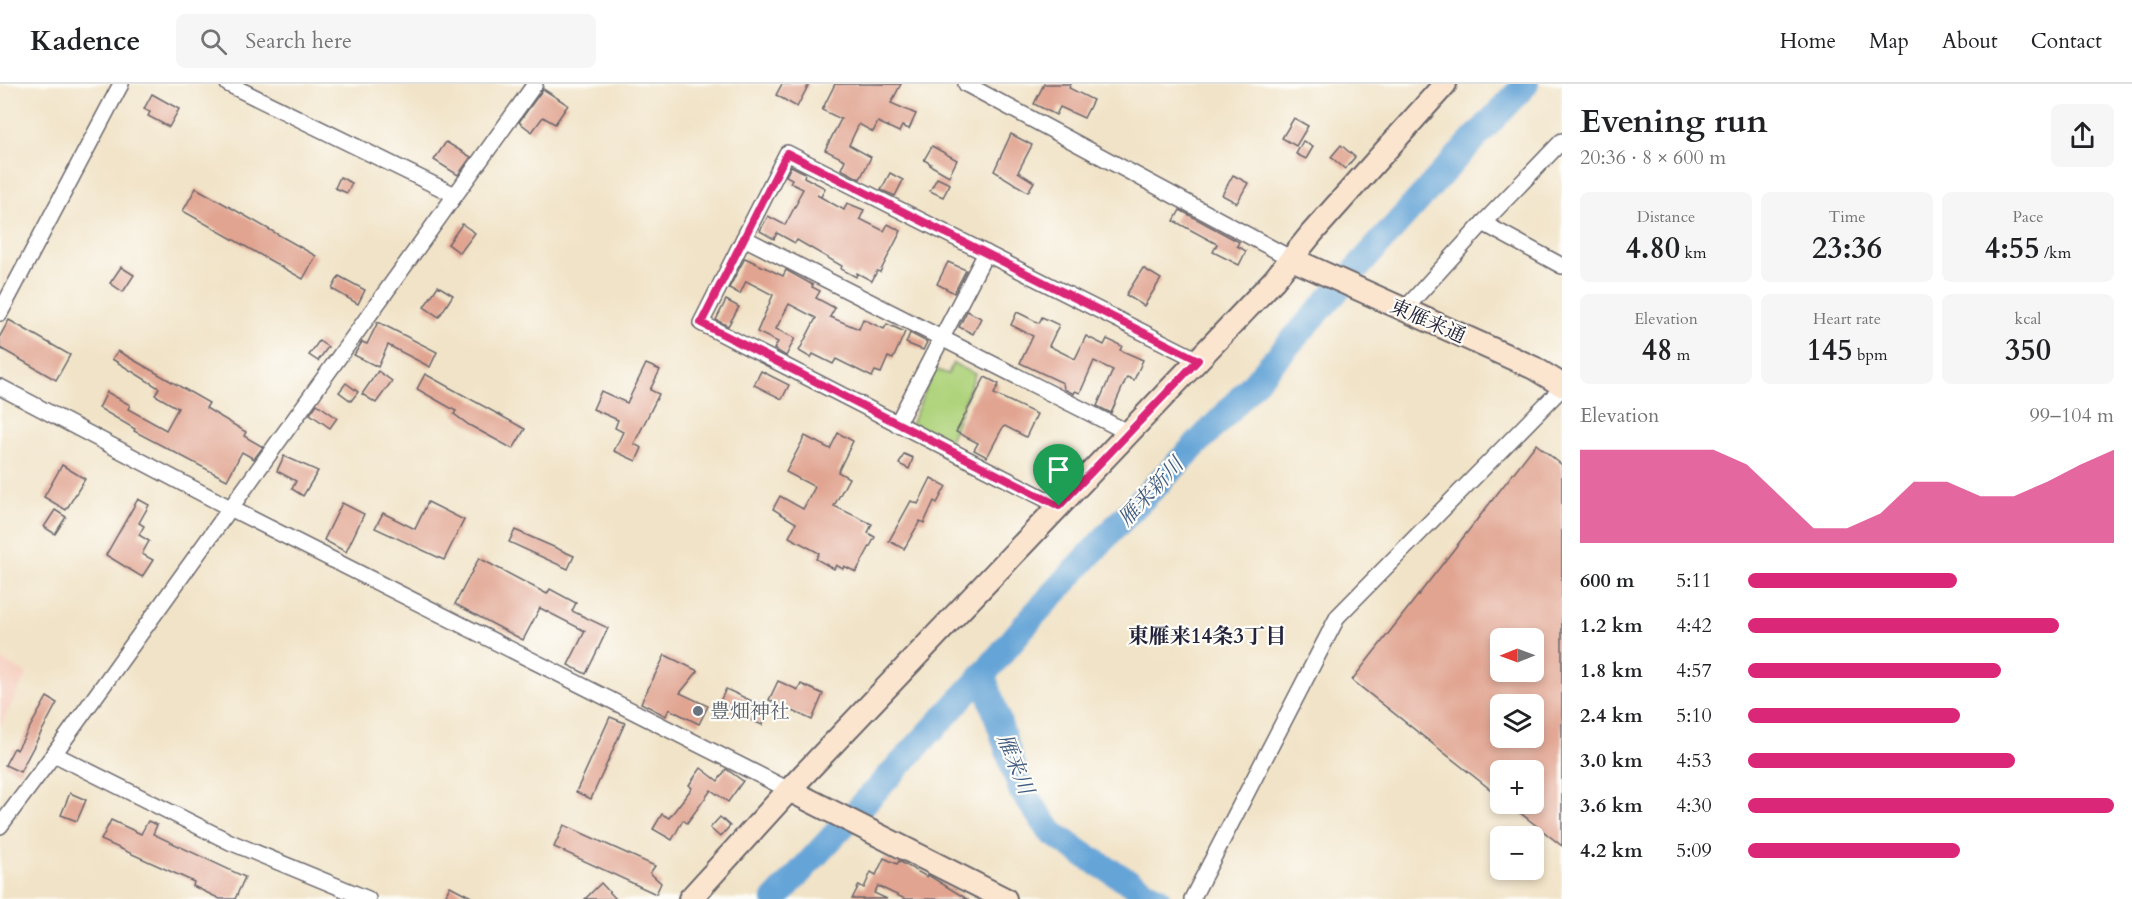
<!DOCTYPE html>
<meta charset="utf-8">
<style>
:root{--surface:#fff;--page:#f6f6f6;--text:#202124;--muted:#757577;--line:#e0e0e0;--accent:#db2777}
body{margin:0;font-family:Cardo,"Noto Serif JP",serif;background:var(--page);color:var(--text);height:100vh;display:flex;flex-direction:column;font-size:22px;white-space:nowrap}
*{box-sizing:border-box;margin:0}
p{font-size:20px;color:var(--muted)}
.icon{flex:none;width:33px;height:33px;fill:none;stroke:currentColor;stroke-width:2;stroke-linecap:round;stroke-linejoin:round}
.map{position:relative;flex:1;overflow:hidden}
.sheet{display:flex;flex-direction:column;background:var(--surface);width:570px}
.sheet>*{flex:none}
.needle{width:39px;rotate:269deg}
.controls{position:absolute;left:1490px;top:544px;display:grid;gap:12px}
.controls a{display:grid;place-items:center;width:54px;height:54px;border-radius:9px;background:var(--surface);box-shadow:0 3px 9px #0003;font-size:30px}
.pin{position:absolute;display:grid;place-items:center;width:51px;height:51px;color:#fff;margin:-62px -26px;border-radius:50% 50% 50% 0;rotate:-45deg;box-shadow:0 0 6px #0007}
.pin .icon{rotate:45deg}
.round{display:grid;place-items:center;flex:none;width:63px;height:63px;border-radius:9px;background:var(--page)}
.head{display:flex;align-items:center;justify-content:space-between;height:102px;padding:0 18px}
h1{font-size:33px;font-weight:800;line-height:45px}
.stats{display:grid;grid-template-columns:repeat(3,1fr);gap:9px;height:102px;padding:6px 18px}
.stats div{display:grid;align-content:center;border-radius:9px;background:var(--page);text-align:center}
.stats b{font-size:30px;font-weight:800}
.stats small{font-size:16px;font-weight:400}
.stats p{font-size:16px}
.chart{height:168px;padding:12px 18px}
.chart p{display:flex;justify-content:space-between}
.chart svg{width:100%;height:108px;margin-top:6px;fill:var(--accent);opacity:.7}
ul{padding:0 18px;list-style:none;font-size:20px}
li{display:grid;grid-template-columns:96px 72px 1fr;align-items:center;height:45px}
li i{height:15px;border-radius:8px;background:var(--accent)}
header{display:flex;align-items:center;gap:36px;box-sizing:border-box;height:84px;padding:0 30px;background:var(--surface);border-bottom:2px solid var(--line)}
header strong{font-size:28px}
nav{display:flex;gap:33px;margin-inline-start:auto;font-size:21px}
.search{width:420px;height:54px;background:var(--page);display:flex;align-items:center;gap:15px;box-sizing:border-box;padding:0 21px;border-radius:9px;color:var(--muted);font-size:22px}
main{display:flex;flex:1;min-height:0}
.map>svg:first-child{display:block}
.built{fill:#f6d2c3}
.green{fill:#afd37c;stroke:#687a5c;stroke-width:1.5}
.lines{fill:none;stroke-linecap:round;stroke-linejoin:round}
.river{stroke:#65a4d7;stroke-width:26}
.building{fill:#e1a491;fill-rule:evenodd}
.street-casing{stroke:#6a666c;stroke-width:18}
.secondary-casing{stroke:#6a666c;stroke-width:26}
.street{stroke:#fff;stroke-width:15}
.secondary{stroke:#fbe5cf;stroke-width:22}
.route-casing{stroke:#fff;stroke-width:12}
.route{stroke:#db2777;stroke-width:8}
.worship-dot{fill:#6b7280;stroke:#fdfcf7;stroke-width:2}
.labels{text-anchor:middle;dominant-baseline:central;stroke-width:4.5;stroke-linejoin:round;paint-order:stroke}
.street-label{font-size:20px;fill:#22223b;stroke:#fdfcf7}
.worship-label{font-size:20px;fill:#5b616d;stroke:#fdfcf7;text-anchor:start}
.water-label{font-size:21px;font-style:italic;fill:#405c81;stroke:#fdfcf7}
.neighbourhood-label{font-size:21px;font-weight:bold;fill:#22223b;stroke:#fdfcf7}
</style>
<header>
<strong>Kadence</strong>
<div class="search"><svg class="icon" aria-label="search" viewBox="0 0 24 24"><circle cx="10" cy="10" r="6"/><path d="M15 15l6 6"/></svg>Search here</div>
<nav><a>Home</a><a>Map</a><a>About</a><a>Contact</a></nav>
</header>
<main>
<div class="map">
<svg width="1562" height="815" viewBox="0 0 1562 815">
<rect width="100%" height="100%" fill="#fdfcf7"/>
<filter id="ink" filterUnits="userSpaceOnUse"><feTurbulence type="fractalNoise" baseFrequency=".0167" numOctaves="2"/><feDisplacementMap in="SourceGraphic" scale="12" xChannelSelector="R" yChannelSelector="G"/><feConvolveMatrix kernelMatrix="1 2 1 2 8 2 1 2 1" color-interpolation-filters="sRGB"/></filter>
<filter id="wash" filterUnits="userSpaceOnUse"><feTurbulence type="fractalNoise" baseFrequency=".008" numOctaves="4" result="noise"/><feDisplacementMap in="SourceGraphic" scale="24" xChannelSelector="R" yChannelSelector="G"/><feGaussianBlur stdDeviation="1.35" result="paint"/><feColorMatrix in="noise" values="0 0 0 0 0 0 0 0 0 0 0 0 0 0 0 0 0 1.4 0 .05"/><feComposite in="paint" operator="in"/></filter>
<g filter="url(#wash)">
<rect width="100%" height="100%" fill="#f1e3c7"/>
<!-- built -->
<path class="built" d="M0,575L27,590L0,643Z"/>
<!-- green -->
<path class="green" d="M953,279L975,290L949,359L911,341L934,285L948,290Z"/>
<g class="lines">
<!-- river -->
<g class="river">
<path d="M983,591L1021,706L1051,748L1084,771L1158,815"/>
<path d="M775,815L983,591L1031,534L1116,442L1227,329L1456,74L1526,0"/>
</g>
</g>
<g id="blocks">
<!-- building -->
<g class="building">
<path d="M782,0H809L797,23L776,11Z"/>
<path d="M835,0H901L891,19L916,30L909,45L902,42L899,48L878,38L873,48L859,40L849,61L871,73L860,95L841,85L845,76L825,66L841,35L822,26Z"/>
<path d="M1044,0H1071L1069,4L1093,16L1084,34L1060,23L1056,31L1034,20Z"/>
<path d="M543,5L568,21L555,40L543,33L532,48L519,38Z"/>
<path d="M152,10L179,25L169,43L148,32L150,28L144,25Z"/>
<path d="M1294,34L1308,42L1296,62L1282,54Z"/>
<path d="M1011,50L1032,61L1018,88L1034,98L1028,108L994,87Z"/>
<path d="M1303,57L1313,63L1306,75L1296,70Z"/>
<path d="M446,58L471,73L458,91L434,76Z"/>
<path d="M1341,61L1355,73L1345,85L1331,73Z"/>
<path d="M932,62L957,76L949,92L930,81L931,80L924,76Z"/>
<path d="M791,82L805,89L804,93L825,104L821,113L817,111L844,126L847,119L864,126L860,135L884,147L888,140L901,147L880,188L877,187L872,197L857,189L856,193L841,185L842,182L797,156L795,159L777,149L774,155L760,147L768,132L785,141L798,117L797,116L803,105L790,99L792,95L786,92Z"/>
<path d="M890,89L903,96L895,112L881,106Z"/>
<path d="M1233,91L1248,99L1237,119L1222,111Z"/>
<path d="M340,93L352,99L347,109L335,104Z"/>
<path d="M937,94L950,100L943,113L930,107Z"/>
<path d="M196,104L316,172L303,195L183,127Z"/>
<path d="M1180,126L1239,158L1237,162L1246,167L1239,181L1213,168L1217,160L1174,137Z"/>
<path d="M462,140L475,149L460,169L448,160Z"/>
<path d="M745,174L783,192L786,186L813,201L812,203L820,207L816,214L835,224L830,233L859,245L863,235L884,245L887,240L905,248L893,275L888,273L881,289L875,287L872,293L836,275L833,280L813,270L811,274L799,267L816,234L789,220L776,245L795,254L786,272L774,265L778,258L757,248L773,211L746,197L740,210L729,204Z"/>
<path d="M948,178L966,186L954,209L937,200Z"/>
<path d="M121,183L134,191L123,208L110,199Z"/>
<path d="M1143,184L1161,195L1144,222L1126,211Z"/>
<path d="M339,192L365,206L358,220L332,205Z"/>
<path d="M438,202L453,211L439,233L424,223Z"/>
<path d="M726,216L739,223L728,242L716,236Z"/>
<path d="M967,227L981,234L973,250L959,243Z"/>
<path d="M1017,228L1039,239L1042,233L1059,241L1049,262L1075,275L1086,252L1104,261L1107,255L1122,262L1120,266L1143,276L1134,296L1127,293L1111,329L1097,322L1113,286L1094,277L1080,309L1075,307L1074,310L1064,305L1063,299L1020,279L1033,252L1011,241Z"/>
<path d="M9,236L70,271L56,296L0,264V252Z"/>
<path d="M378,238L437,268L430,283L388,261L378,283L354,271L362,258L367,260Z"/>
<path d="M910,249L927,258L923,266L906,259Z"/>
<path d="M319,257L328,263L318,277L309,271Z"/>
<path d="M118,267L209,319L206,324L246,348L244,352L263,363L254,375L242,368L227,396L134,347L135,345L99,324L107,308L130,321L128,325L166,346L178,324L155,311L159,304L112,275Z"/>
<path d="M646,280L660,286L650,306L659,310L634,360L642,364L636,377L614,367L623,348L615,344L618,336L593,325L601,307L627,319Z"/>
<path d="M378,287L392,297L376,319L362,310Z"/>
<path d="M761,287L789,301L782,315L754,301Z"/>
<path d="M425,290L525,345L513,365L469,341L454,330L456,327L417,305Z"/>
<path d="M985,293L999,300L994,310L1037,330L1026,353L1005,342L1003,343L987,373L974,366L978,359L956,348Z"/>
<path d="M346,299L358,308L351,317L339,308Z"/>
<path d="M317,320L337,334L330,344L310,330Z"/>
<path d="M838,349L853,357L838,388L849,394L834,422L872,440L868,449L875,453L856,488L844,482L843,485L836,481L834,485L816,475L819,469L789,453L796,439L773,425L780,412L803,425L815,403L786,388L805,352L830,365Z"/>
<path d="M1536,360L1562,381V762L1509,720H1533V687H1500V713L1352,596ZM1500,555H1533V588H1500ZM1500,621H1533V654H1500Z"/>
<path d="M904,370L913,374L909,385L899,380Z"/>
<path d="M284,372L318,387L303,412L292,405L296,397L277,387Z"/>
<path d="M62,381L85,395L66,426L44,413Z"/>
<path d="M931,394L946,402L937,419L934,417L924,439L920,437L904,465L889,457L911,417L918,420Z"/>
<path d="M138,415L149,421L139,439L144,442L139,451L149,457L142,470L153,476L142,493L106,471Z"/>
<path d="M428,418L464,436L444,476L375,444L383,429L415,445Z"/>
<path d="M342,419L364,430L346,468L324,456Z"/>
<path d="M55,426L66,433L55,450L44,443Z"/>
<path d="M515,446L574,472L568,485L509,458Z"/>
<path d="M479,474L547,510L550,505L576,519L572,527L608,544L586,590L568,581L585,547L540,524L523,556L455,520Z"/>
<path d="M665,571L698,587L680,609L708,622L699,640L669,625L666,632L641,619Z"/>
<path d="M778,597L798,606L801,600L823,610L812,636L769,616Z"/>
<path d="M726,605L769,625L762,641L718,621Z"/>
<path d="M47,613L57,619L20,688L5,681L14,664L17,666Z"/>
<path d="M610,633L625,639L591,715L576,708Z"/>
<path d="M701,684L718,697L726,685L743,697L728,718L711,706L687,739L683,736L672,756L653,745L662,730L669,734L692,704L689,701Z"/>
<path d="M70,709L86,716L77,737L61,731Z"/>
<path d="M720,733L730,742L720,753L710,744Z"/>
<path d="M111,736L141,750L148,737L157,741L153,750L245,793L235,815H220L193,802L194,798L101,756Z"/>
<path d="M564,741L655,782L650,789L661,799L656,810L554,763Z"/>
<path d="M884,774L897,780L899,777L927,793L928,791L967,815H905L878,802L874,809L887,815H852L859,801L864,804L871,788L876,791Z"/>
<path d="M601,799L616,815H585Z"/>
<path d="M450,802L475,815H444Z"/>
</g>
</g>
</g>
<g filter="url(#ink)">
<use href="#blocks" fill-opacity="0" stroke="#6a666c" stroke-width="1.5"/>
<g class="lines">
<defs>
<g id="street">
<path d="M228,0L455,111"/>
<path d="M966,0L1292,175"/>
<path d="M1483,139L1562,182"/>
<path d="M744,154L1129,349"/>
<path d="M1404,226L1483,139L1562,57"/>
<path d="M0,229L121,0"/>
<path d="M0,303L230,424L789,706"/>
<path d="M897,340L986,169"/>
<path d="M1059,422L701,239L787,69L1198,276"/>
<path d="M54,670L230,758L368,815"/>
<path d="M0,742L54,670L535,0"/>
<path d="M1192,815L1338,532L1562,304"/>
</g>
<g id="secondary">
<path d="M1292,175L1534,284L1562,301"/>
<path d="M789,706L1005,815"/>
<path d="M690,815L789,706L1274,196L1312,149L1445,0"/>
</g>
</defs>
<!-- street casing -->
<use href="#street" class="street-casing"/>
<!-- secondary casing -->
<use href="#secondary" class="secondary-casing"/>
<!-- street -->
<use href="#street" class="street"/>
<!-- secondary -->
<use href="#secondary" class="secondary"/>
</g>
</g>
<g class="lines" filter="url(#ink)">
<defs>
<path id="route" d="M787,69L1198,276L1059,422L701,239Z"/>
</defs>
<!-- route casing -->
<use href="#route" class="route-casing"/>
<!-- route -->
<use href="#route" class="route"/>
</g>
<!-- markers -->
<circle class="worship-dot" cx="698" cy="627" r="6"/>
<g class="labels">
<!-- street labels -->
<g class="street-label">
<text transform="translate(1428 237) rotate(24)">東雁来通</text>
</g>
<!-- worship labels -->
<g class="worship-label">
<text x="710" y="627">豊畑神社</text>
</g>
<!-- water labels -->
<g class="water-label">
<text transform="translate(1151 408) rotate(-47)">雁来新川</text>
<text transform="translate(1015 680) rotate(68)">雁来川</text>
</g>
<!-- neighbourhood labels -->
<g class="neighbourhood-label">
<text x="1207" y="552">東雁来14条3丁目</text>
</g>
</g>
</svg>
<div class="controls">
<a><svg class="needle" viewBox="-14 -14 28 28"><path d="M0-13l5 13h-10z" fill="#e53935"/><path d="M0 13l5-13h-10z" fill="#757577"/></svg></a>
<a><svg class="icon" aria-label="layers" viewBox="0 0 24 24"><path d="M12 4l9 5-9 5-9-5zM3 14l9 5 9-5"/></svg></a>
<a>+</a>
<a>−</a>
</div>
<div class="pin" style="left:1059px;top:422px;background:#1e9e55"><svg class="icon" aria-label="arrive" viewBox="0 0 24 24"><path d="M6 21V4h12l-3 4 3 4H6"/></svg></div>
</div>
<section class="sheet">
<div class="head"><div><h1>Evening run</h1><p>20:36 · 8 × 600 m</p></div><a class="round"><svg class="icon" aria-label="share" viewBox="0 0 24 24"><path d="M12 15V3M7 8l5-5 5 5M5 13v7h14v-7"/></svg></a></div>
<div class="stats">
<div><p>Distance</p><b>4.80<small> km</small></b></div>
<div><p>Time</p><b>23:36</b></div>
<div><p>Pace</p><b>4:55<small> /km</small></b></div>
</div>
<div class="stats">
<div><p>Elevation</p><b>48<small> m</small></b></div>
<div><p>Heart rate</p><b>145<small> bpm</small></b></div>
<div><p>kcal</p><b>350</b></div>
</div>
<div class="chart"><p><span>Elevation</span>99–104 m</p>
<svg viewBox="0 0 160 44" preserveAspectRatio="none"><path d="M0 44V6L10 6L20 6L30 6L40 6L50 12L60 25L70 38L80 38L90 32L100 19L110 19L120 25L130 25L140 19L150 12L160 6V44z"/></svg>
</div>
<ul>
<li><b>600 m</b>5:11<i style="width:57%"></i></li>
<li><b>1.2 km</b>4:42<i style="width:85%"></i></li>
<li><b>1.8 km</b>4:57<i style="width:69%"></i></li>
<li><b>2.4 km</b>5:10<i style="width:58%"></i></li>
<li><b>3.0 km</b>4:53<i style="width:73%"></i></li>
<li><b>3.6 km</b>4:30<i style="width:100%"></i></li>
<li><b>4.2 km</b>5:09<i style="width:58%"></i></li>
</ul>
</section>
</main>
